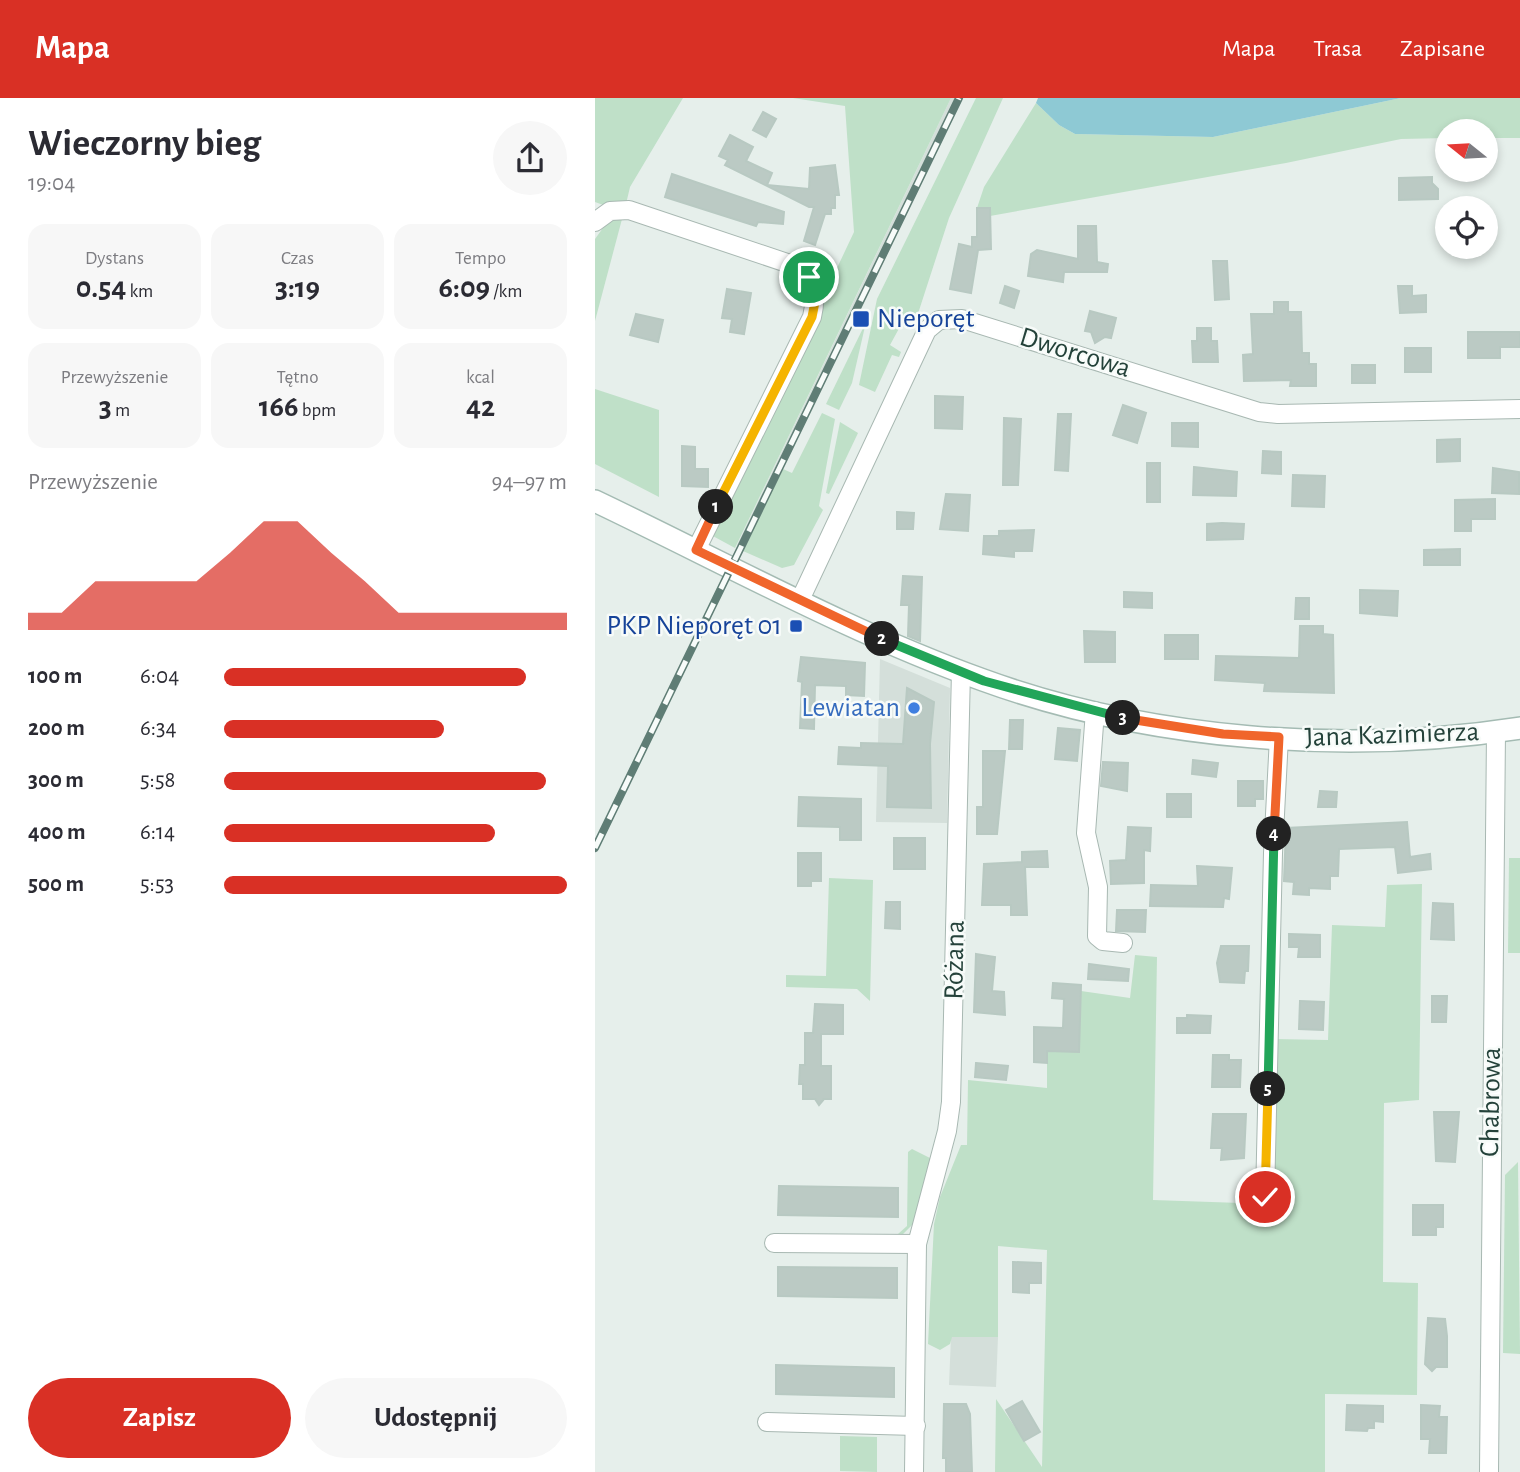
<!DOCTYPE html>
<html lang="pl">
<meta charset="utf-8">
<style>
:root{--surface:#fff;--page:#f7f7f7;--text:#2b2b33;--muted:#7c7c81;--accent:#d93025}
body{margin:0;font-family:"Alegreya Sans",sans-serif;background:var(--page);color:var(--text);height:100vh;display:flex;flex-direction:column;font-size:26px;white-space:nowrap}
*{box-sizing:border-box;margin:0}
p{font-size:23px;color:var(--muted)}
.icon{flex:none;width:38px;height:38px;fill:none;stroke:currentColor;stroke-width:2;stroke-linecap:round;stroke-linejoin:round}
.map{position:relative;flex:1;overflow:hidden}
.side{display:flex;flex-direction:column;background:var(--surface);width:595px}
.side>*{flex:none}
.needle{width:46px;rotate:288deg}
.controls{position:absolute;left:840px;top:21px;display:grid;gap:14px}
.controls a{display:grid;place-items:center;width:63px;height:63px;border-radius:50%;background:var(--surface);box-shadow:0 4px 10px #0003;font-size:35px}
.pin{position:absolute;display:grid;place-items:center;width:60px;height:60px;color:#fff;margin:-30px;border:4px solid #fff;border-radius:50%;box-shadow:0 2px 7px #0007}
.km{position:absolute;width:35px;height:35px;margin:-18px;border-radius:50%;background:#222;color:#fff;font-size:19px;line-height:35px;text-align:center}
.round{display:grid;place-items:center;flex:none;width:74px;height:74px;border-radius:37px;background:var(--page)}
.overview{display:flex;align-items:center;justify-content:space-between;height:119px;padding:0 28px}
h1{font-size:38px;font-weight:700;line-height:52px}
.stats{display:grid;grid-template-columns:repeat(3,1fr);gap:10px;height:119px;padding:7px 28px}
.stats div{display:grid;align-content:center;border-radius:18px;background:var(--page);text-align:center}
.stats b{font-size:30px;font-weight:700}
.stats small{font-size:19px;font-weight:400}
.stats p{font-size:19px}
.chart{height:196px;padding:14px 28px}
.chart p{display:flex;justify-content:space-between}
.chart svg{width:100%;height:126px;margin-top:7px;fill:var(--accent);opacity:.7}
.button{display:flex;gap:14px;margin-top:auto;padding:14px 28px}
.button a{flex:1;height:80px;border-radius:42px;background:var(--accent);color:#fff;font-size:28px;font-weight:700;line-height:80px;text-align:center}
.button a+a{background:var(--page);color:var(--text)}
ul{padding:0 28px;list-style:none;font-size:23px}
li{display:grid;grid-template-columns:112px 84px 1fr;align-items:center;height:52px}
li i{height:18px;border-radius:9px;background:var(--accent)}
header{display:flex;align-items:center;gap:42px;box-sizing:border-box;height:98px;padding:0 35px;background:var(--accent);color:#fff}
header strong{font-size:33px}
nav{display:flex;gap:38px;margin-inline-start:auto;font-size:24px}
main{display:flex;flex:1;min-height:0}
.map>svg:first-child{display:block}
.built{fill:#d4dfda}
.green{fill:#bfe0c8}
.water{fill:#8ec9d4}
.building{fill:#bbcac4;stroke:#b8c9c2;stroke-width:2}
.lines{fill:none;stroke-linecap:round;stroke-linejoin:round}
.minor-casing{stroke:#a8b8b2;stroke-width:20}
.secondary-casing{stroke:#a4bbb3;stroke-width:24}
.minor{stroke:#fff;stroke-width:18}
.secondary{stroke:#fff;stroke-width:21}
.rail-casing{stroke:#5f7d75;stroke-width:8}
.rail{stroke:#f7fbf9;stroke-width:5;stroke-dasharray:16;stroke-linecap:butt}
.split-1-casing{stroke:#fff;stroke-width:14}
.split-2-casing{stroke:#fff;stroke-width:14}
.split-3-casing{stroke:#fff;stroke-width:14}
.split-4-casing{stroke:#fff;stroke-width:14}
.split-5-casing{stroke:#fff;stroke-width:14}
.split-6-casing{stroke:#fff;stroke-width:14}
.split-1{stroke:#f5b400;stroke-width:9}
.split-2{stroke:#f0652b;stroke-width:9}
.split-3{stroke:#22a559;stroke-width:9}
.split-4{stroke:#f0652b;stroke-width:9}
.split-5{stroke:#22a559;stroke-width:9}
.split-6{stroke:#f5b400;stroke-width:9}
.transit-dot{fill:#1a4fb4;stroke:#f7fbf9;stroke-width:2.5}
.shop-dot{fill:#3f7fe0;stroke:#f7fbf9;stroke-width:2.5}
.labels{text-anchor:middle;dominant-baseline:central;stroke-width:5;stroke-linejoin:round;paint-order:stroke}
.transit-label{font-size:28px;fill:#164399;stroke:#f7fbf9;text-anchor:start}
.street-label{font-size:28px;fill:#24423a;stroke:#f7fbf9}
.shop-label{font-size:28px;fill:#366cbe;stroke:#f7fbf9;text-anchor:end}
</style>
<header>
<strong>Mapa</strong>
<nav><a>Mapa</a><a>Trasa</a><a>Zapisane</a></nav>
</header>
<main>
<section class="side">
<div class="overview"><div><h1>Wieczorny bieg</h1><p>19:04</p></div><a class="round"><svg class="icon" aria-label="share" viewBox="0 0 24 24"><path d="M12 15V3M7 8l5-5 5 5M5 13v7h14v-7"/></svg></a></div>
<div class="stats">
<div><p>Dystans</p><b>0.54<small> km</small></b></div>
<div><p>Czas</p><b>3:19</b></div>
<div><p>Tempo</p><b>6:09<small> /km</small></b></div>
</div>
<div class="stats">
<div><p>Przewyższenie</p><b>3<small> m</small></b></div>
<div><p>Tętno</p><b>166<small> bpm</small></b></div>
<div><p>kcal</p><b>42</b></div>
</div>
<div class="chart"><p><span>Przewyższenie</span>94–97 m</p>
<svg viewBox="0 0 160 44" preserveAspectRatio="none"><path d="M0 44V38L10 38L20 27L30 27L40 27L50 27L60 17L70 6L80 6L90 17L100 27L110 38L120 38L130 38L140 38L150 38L160 38V44z"/></svg>
</div>
<ul>
<li><b>100 m</b>6:04<i style="width:88%"></i></li>
<li><b>200 m</b>6:34<i style="width:64%"></i></li>
<li><b>300 m</b>5:58<i style="width:94%"></i></li>
<li><b>400 m</b>6:14<i style="width:79%"></i></li>
<li><b>500 m</b>5:53<i style="width:100%"></i></li>
</ul>
<div class="button"><a>Zapisz</a><a>Udostępnij</a></div>
</section>
<div class="map">
<svg width="925" height="1374" viewBox="0 0 925 1374">
<rect width="100%" height="100%" fill="#e6efeb"/>
<!-- built -->
<g class="built">
<path d="M356,0H368L149,450L142,447Z"/>
<path d="M285,561L355,590L352,725L281,724Z"/>
<path d="M356,1239H403L401,1289L354,1287Z"/>
</g>
<!-- green -->
<g class="green">
<path d="M0,0H88L35,89L31,106L11,108L0,104Z"/>
<path d="M198,0H356L140,450L116,437L259,134L250,8Z"/>
<path d="M381,0H408L354,120L318,231L307,225L295,247L306,254L304,259L297,257L280,294L264,287L282,201Z"/>
<path d="M806,0H925V40H891V33H852V40L806,41L691,65L395,118V110H382L389,89L441,5L464,27L480,36L618,39Z"/>
<path d="M27,121L0,223V141L13,123Z"/>
<path d="M271,224L257,285L244,312L231,306Z"/>
<path d="M0,291L64,312V399L0,366Z"/>
<path d="M227,315L240,321L224,408L228,412L199,467L187,470L148,453L188,371L197,375Z"/>
<path d="M245,324L263,335L234,396L231,395Z"/>
<path d="M914,760H925V855H913Z"/>
<path d="M234,780L278,782L275,903L262,891L191,889V877L231,878Z"/>
<path d="M827,786L824,1002L789,1005L788,1184L823,1185L822,1297L730,1296V1374H400L401,1301L447,1369L452,1152L403,1148V1239H357L355,1246L345,1252L333,1246L339,1126L345,1099L366,1047H372L373,982L452,990V953L483,954L486,893L535,900L540,857L562,859L558,1102L675,1106L679,941L733,942L737,827L790,829L792,787Z"/>
<path d="M317,1051L335,1060L336,1069L318,1126L308,1136H303L312,1128L313,1054Z"/>
<path d="M923,1064L925,1256L908,1255L910,1077Z"/>
<path d="M245,1338L282,1339V1374L245,1373Z"/>
</g>
<!-- water -->
<path class="water" d="M443,0H806L618,39L480,36L464,27L441,5Z"/>
<!-- building -->
<g class="building">
<path d="M168,14L181,21L171,39L158,32Z"/>
<path d="M135,37L158,49L151,63L177,75L172,87L214,91L215,70L240,67L244,97H240V110H236V116H230L220,147L209,143L219,109H214L130,67L133,62L124,58Z"/>
<path d="M77,76L189,114L188,126L163,124L161,128L70,99Z"/>
<path d="M837,79V85L843,91V101L804,102V80Z"/>
<path d="M382,110H395L396,151L383,152L376,195L355,191L364,146L377,149V139H382Z"/>
<path d="M483,128H501L502,164L513,166L512,174H469L468,184L433,178L436,156L442,152L483,161Z"/>
<path d="M618,163H632L634,201L620,202Z"/>
<path d="M410,188L424,193L419,210L405,205Z"/>
<path d="M803,188H817V198L831,197V214L805,215Z"/>
<path d="M132,191L156,195L149,236L135,234L137,221L127,220Z"/>
<path d="M679,204H693V214H706L707,255H714V266H721V288H695L696,282L649,283L648,257L658,256L656,216H679Z"/>
<path d="M495,213L521,220L516,240L510,239L500,245L496,234L490,233Z"/>
<path d="M41,216L68,222L63,244L35,237Z"/>
<path d="M602,230H616V243H622L623,264H598L597,243H602Z"/>
<path d="M873,234H925V249H905V260H873Z"/>
<rect x="810" y="250" width="26" height="24"/>
<rect x="757" y="267" width="23" height="18"/>
<path d="M340,298L368,299L367,331L340,330Z"/>
<path d="M528,307L551,315L542,345L518,337Z"/>
<path d="M463,316H476L473,373L460,372Z"/>
<path d="M409,320L426,321L423,387H408Z"/>
<path d="M577,325H603V349L577,348Z"/>
<path d="M865,341V363L842,364V342Z"/>
<path d="M87,348L100,349V371H113V389L87,388Z"/>
<path d="M668,353L686,354V376L667,375Z"/>
<rect x="552" y="365" width="13" height="39"/>
<path d="M599,369L642,374L641,398L598,397Z"/>
<path d="M898,370L924,374V396L897,395Z"/>
<path d="M698,377L730,378L729,409L697,408Z"/>
<path d="M351,396L375,397L373,433L345,431Z"/>
<path d="M900,401V421H876V433H860V402Z"/>
<path d="M302,414L319,415L318,431H302Z"/>
<path d="M627,425L649,426L648,441L612,442V426Z"/>
<path d="M439,432L437,453H419V459L388,456L389,438H404V433Z"/>
<path d="M865,451V467H829V452Z"/>
<path d="M308,478L327,479L325,543L313,538L314,507H306Z"/>
<path d="M765,492L803,493L802,518L765,515Z"/>
<path d="M529,494L557,495V510L529,509Z"/>
<path d="M701,500H714V521H700Z"/>
<path d="M705,528H728V536L738,537L739,595L669,593L670,585L620,582L621,558L704,560Z"/>
<path d="M489,533L520,534V564H490Z"/>
<rect x="570" y="537" width="33" height="24"/>
<path d="M206,559L270,565L269,598L251,597V588L220,587L219,631L205,630L207,584L203,583Z"/>
<path d="M312,590L339,604L335,646L336,710L292,709L293,668L243,666L244,649L266,650V645L308,646Z"/>
<path d="M415,622H428L427,651H414Z"/>
<path d="M463,630L485,632L482,663L460,661Z"/>
<path d="M388,653H410L402,736H382V709H388Z"/>
<path d="M598,662L623,665L621,679L597,676Z"/>
<path d="M508,664L533,665L532,693L506,688Z"/>
<path d="M643,683H668V701H660V708H643Z"/>
<path d="M725,693L742,694L741,709H723Z"/>
<rect x="572" y="696" width="24" height="23"/>
<path d="M204,699L266,701V742H245V729L203,728Z"/>
<path d="M812,724L815,759L835,756L836,771L803,775L800,749L744,751L743,778H735V791L714,790V797L698,796L699,784L689,783L691,730Z"/>
<path d="M533,729L556,730L555,753L549,752V785L516,786L515,763L531,762Z"/>
<rect x="299" y="740" width="31" height="31"/>
<path d="M452,753L453,769H430L432,817H416V807H387L389,766L427,764V754Z"/>
<path d="M203,755H226V783H216V788H203Z"/>
<path d="M602,768L637,770L634,801L629,800L628,809L555,808L556,787L603,788Z"/>
<path d="M291,804H305V831L290,830Z"/>
<path d="M838,805L858,806L859,842L836,841Z"/>
<path d="M522,812H551L550,834L521,833Z"/>
<path d="M694,836L725,837V859H703L704,849H694Z"/>
<path d="M626,848H654L653,873H650L649,885L625,884L622,865Z"/>
<path d="M381,856L400,859L397,893L409,894L410,917L379,914Z"/>
<path d="M494,866L534,871L533,883L493,881Z"/>
<path d="M458,885L486,887L484,954L452,953V965L439,964V929L468,930L469,901L457,900Z"/>
<path d="M837,898H852L851,924H837Z"/>
<path d="M705,903L729,904L728,932L704,931Z"/>
<path d="M220,906L248,907V936H226V968H236V1001H229L224,1007L220,1001H208V986H204L205,967H210V935H218Z"/>
<path d="M592,917L616,918L615,935H582V920H592Z"/>
<path d="M618,957H634V962H646L645,989H617Z"/>
<path d="M381,965L413,968L411,982L380,979Z"/>
<path d="M839,1014H864L860,1064L841,1063Z"/>
<path d="M618,1016H651L649,1060L626,1062L627,1050H616Z"/>
<path d="M184,1088L303,1090V1119L183,1117Z"/>
<path d="M818,1107H848V1129H841V1137H818Z"/>
<path d="M418,1164L446,1165V1185H434V1195L418,1194Z"/>
<path d="M183,1169L302,1170V1200L183,1198Z"/>
<path d="M833,1220L850,1221L852,1238V1269H841L837,1273L830,1266Z"/>
<path d="M181,1267L299,1270V1299L181,1296Z"/>
<path d="M427,1303L445,1334L429,1343L411,1312Z"/>
<path d="M349,1306H371L375,1316L377,1374H351V1360H348Z"/>
<path d="M752,1307L788,1308V1324L779,1323V1330H773L772,1333L751,1332Z"/>
<path d="M826,1307L845,1308L844,1319H852L851,1355H834L835,1341H826Z"/>
</g>
<g class="lines">
<defs>
<g id="minor">
<path d="M0,124L15,113L34,112L204,169C219,184 222,198 217,219L101,452"/>
<path d="M205,502L332,232L344,222L367,221L664,314L683,316L925,311"/>
<path d="M500,613L491,735L503,789L502,838L508,843L528,845"/>
<path d="M670,1099L678,755L684,639"/>
<path d="M179,1145L322,1146"/>
<path d="M172,1324L321,1328"/>
<path d="M319,1374L322,1146L352,1033L356,1004L366,573"/>
<path d="M894,1374L901,634"/>
</g>
<path id="secondary" d="M0,403C128,464 254,534 388,582C553,642 752,657 925,630"/>
</defs>
<!-- minor casing -->
<use href="#minor" class="minor-casing"/>
<!-- secondary casing -->
<use href="#secondary" class="secondary-casing"/>
<!-- minor -->
<use href="#minor" class="minor"/>
<!-- secondary -->
<use href="#secondary" class="secondary"/>
<defs>
<path id="rail" d="M0,750L364,0"/>
</defs>
<!-- rail casing -->
<use href="#rail" class="rail-casing"/>
<!-- rail -->
<use href="#rail" class="rail"/>
</g>
<g class="lines">
<defs>
<path id="split-1" d="M121,409L217,219L220,204L214,179"/>
<path id="split-2" d="M121,409L101,452L287,541"/>
<path id="split-3" d="M287,541L389,583L528,620"/>
<path id="split-4" d="M528,620L628,636L684,639L679,736"/>
<path id="split-5" d="M673,991L679,736"/>
<path id="split-6" d="M670,1099L673,991"/>
</defs>
<!-- split-1 casing -->
<use href="#split-1" class="split-1-casing"/>
<!-- split-2 casing -->
<use href="#split-2" class="split-2-casing"/>
<!-- split-3 casing -->
<use href="#split-3" class="split-3-casing"/>
<!-- split-4 casing -->
<use href="#split-4" class="split-4-casing"/>
<!-- split-5 casing -->
<use href="#split-5" class="split-5-casing"/>
<!-- split-6 casing -->
<use href="#split-6" class="split-6-casing"/>
<!-- split-1 -->
<use href="#split-1" class="split-1"/>
<!-- split-2 -->
<use href="#split-2" class="split-2"/>
<!-- split-3 -->
<use href="#split-3" class="split-3"/>
<!-- split-4 -->
<use href="#split-4" class="split-4"/>
<!-- split-5 -->
<use href="#split-5" class="split-5"/>
<!-- split-6 -->
<use href="#split-6" class="split-6"/>
</g>
<!-- markers -->
<g class="transit-dot">
<rect x="257" y="212" width="18" height="18" rx="3.5"/>
<rect x="194" y="521" width="14" height="14" rx="3.5"/>
</g>
<circle class="shop-dot" cx="319" cy="610" r="7"/>
<g class="labels">
<!-- transit labels -->
<g class="transit-label">
<text x="282" y="221">Nieporęt</text>
<text x="187" y="528" text-anchor="end">PKP Nieporęt 01</text>
</g>
<!-- street labels -->
<g class="street-label">
<text transform="translate(480 255) rotate(17)">Dworcowa</text>
<text transform="translate(797 637) rotate(-2)">Jana Kazimierza</text>
<text transform="translate(360 862) rotate(-89)">Różana</text>
<text transform="translate(896 1004) rotate(-89)">Chabrowa</text>
</g>
<!-- shop labels -->
<g class="shop-label">
<text x="305" y="610">Lewiatan</text>
</g>
</g>
</svg>
<div class="controls">
<a><svg class="needle" viewBox="-14 -14 28 28"><path d="M0-13l5 13h-10z" fill="#e53935"/><path d="M0 13l5-13h-10z" fill="#7c7c81"/></svg></a>
<a><svg class="icon" aria-label="locate" viewBox="0 0 24 24"><circle cx="12" cy="12" r="6"/><path d="M12 2v4M12 18v4M2 12h4M18 12h4"/></svg></a>
</div>
<div class="pin" style="left:214px;top:179px;background:#1e9e55"><svg class="icon" aria-label="arrive" viewBox="0 0 24 24"><path d="M6 21V4h12l-3 4 3 4H6"/></svg></div>
<div class="pin" style="left:670px;top:1099px;background:#d93025"><svg class="icon" aria-label="check" viewBox="0 0 24 24"><path d="M5 12l5 5 9-10"/></svg></div>
<b class="km" style="left:121px;top:409px">1</b>
<b class="km" style="left:287px;top:541px">2</b>
<b class="km" style="left:528px;top:620px">3</b>
<b class="km" style="left:679px;top:736px">4</b>
<b class="km" style="left:673px;top:991px">5</b>
</div>
</main>
